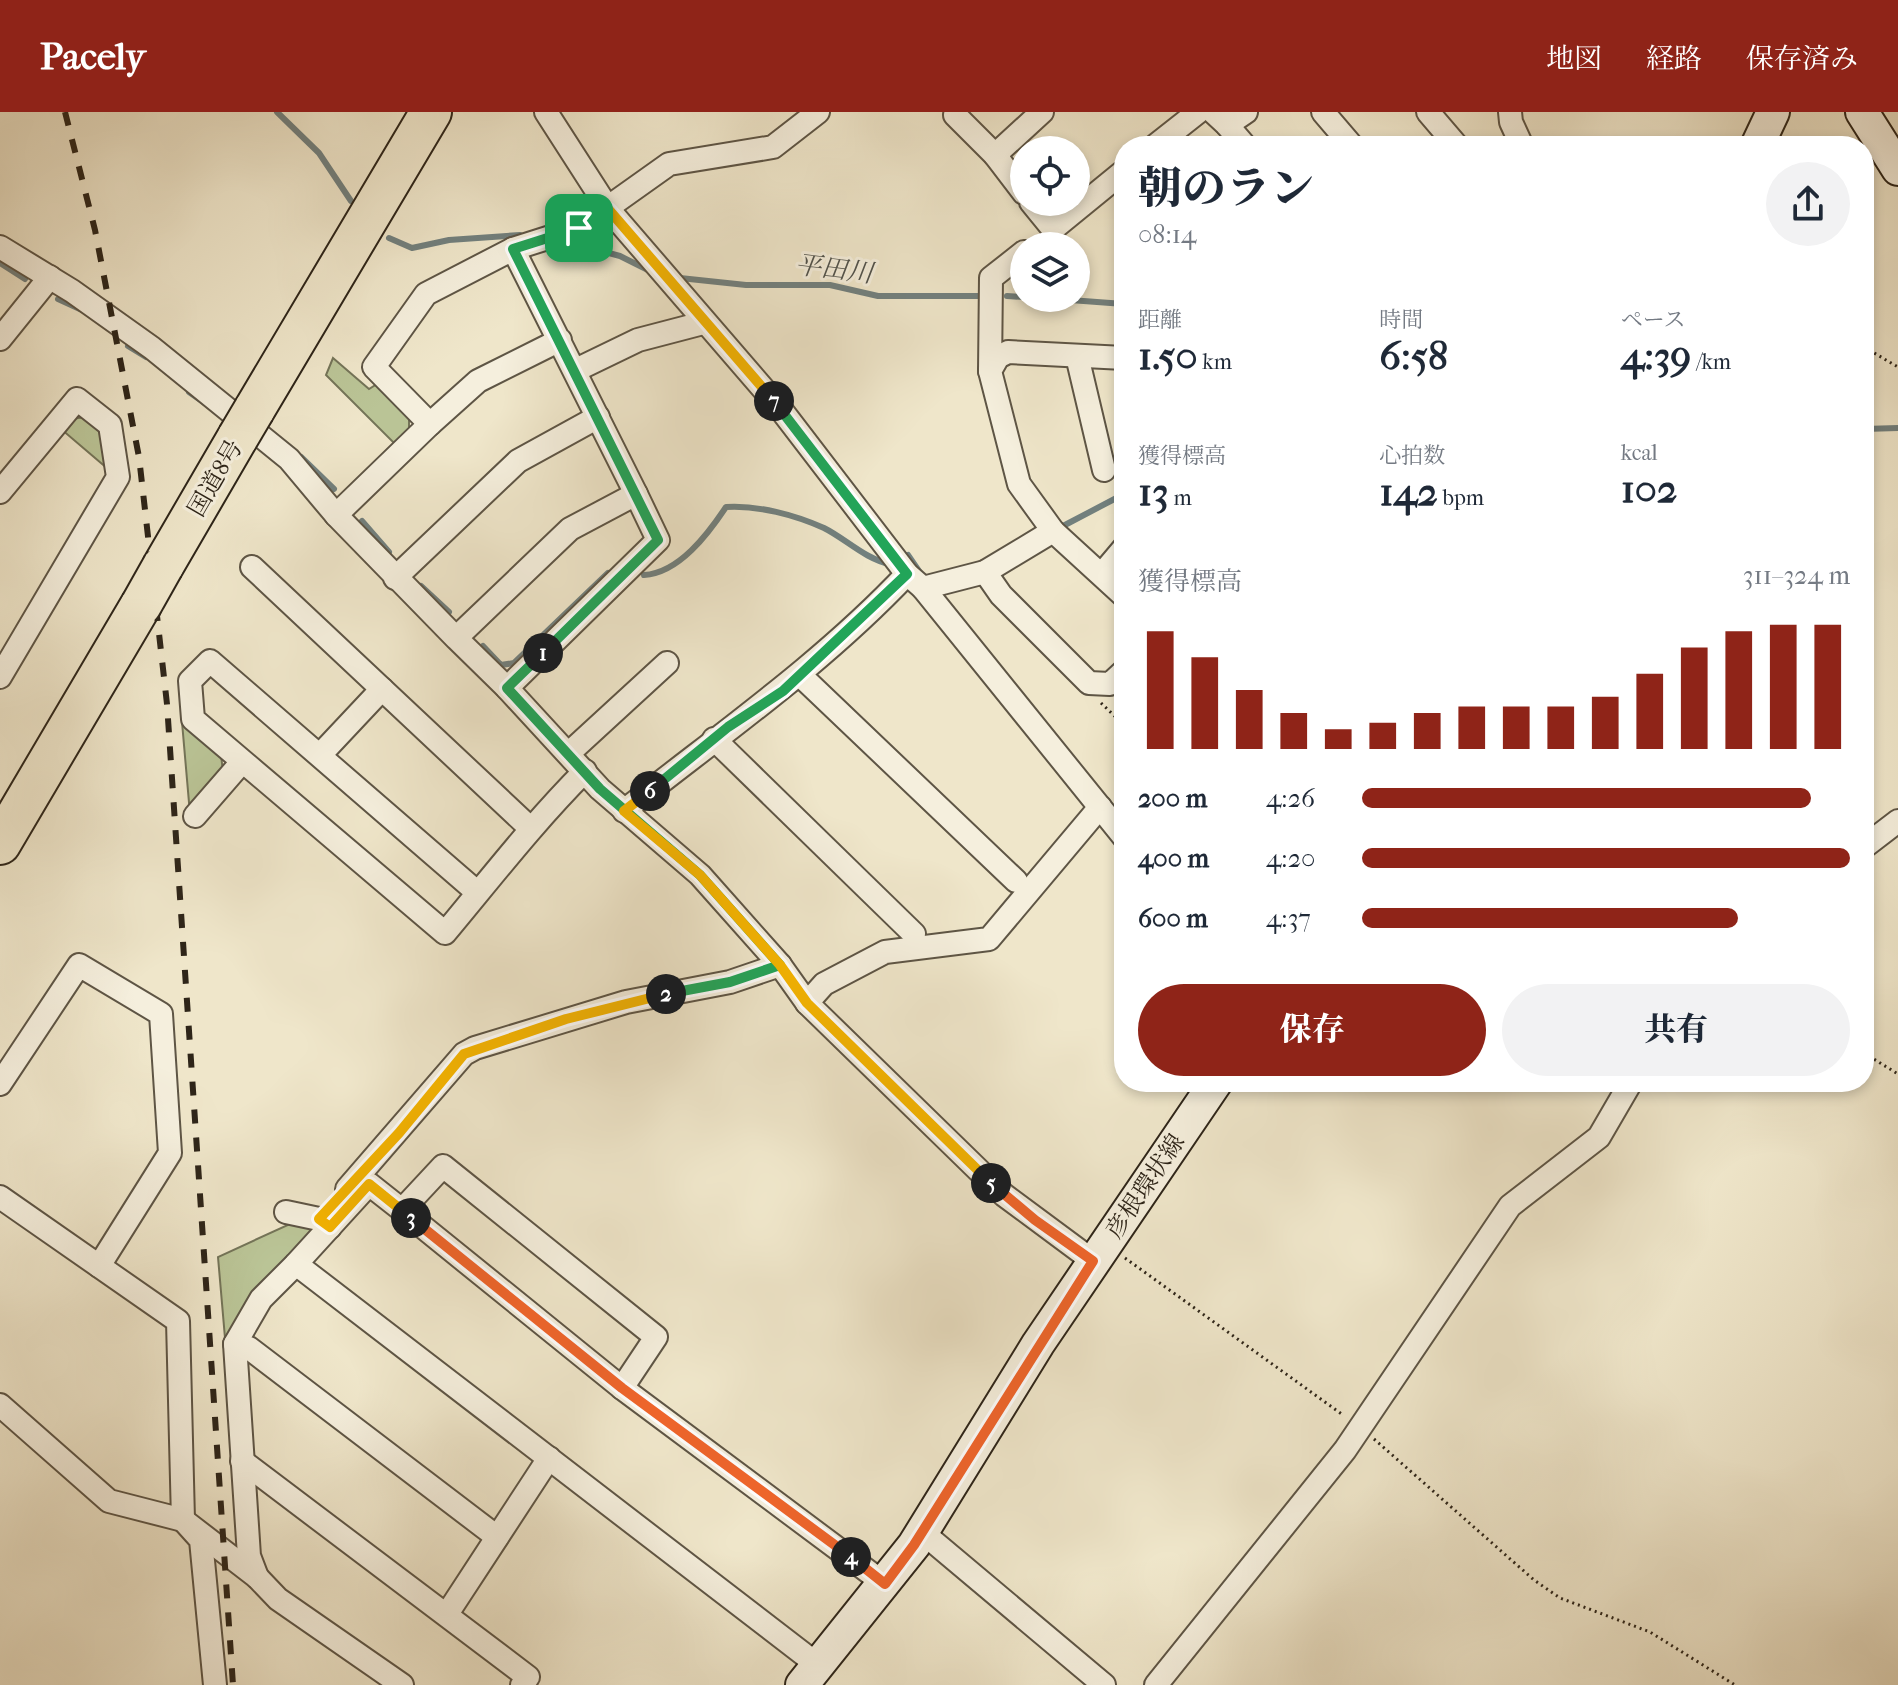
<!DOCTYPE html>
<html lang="ja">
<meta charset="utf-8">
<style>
:root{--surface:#fff;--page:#f2f2f3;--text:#1f2937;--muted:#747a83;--accent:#8f2418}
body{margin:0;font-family:"IM FELL French Canon","Noto Serif JP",serif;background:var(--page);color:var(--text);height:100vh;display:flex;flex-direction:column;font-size:30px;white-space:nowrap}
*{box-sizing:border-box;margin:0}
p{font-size:26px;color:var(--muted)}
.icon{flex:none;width:44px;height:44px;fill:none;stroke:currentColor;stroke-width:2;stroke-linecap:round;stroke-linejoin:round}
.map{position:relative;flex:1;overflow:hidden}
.side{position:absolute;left:1114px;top:24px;width:760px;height:956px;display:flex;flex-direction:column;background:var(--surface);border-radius:32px;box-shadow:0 4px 12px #0003}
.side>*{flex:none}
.tools{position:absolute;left:1010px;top:24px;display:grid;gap:16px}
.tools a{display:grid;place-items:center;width:80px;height:80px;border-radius:50%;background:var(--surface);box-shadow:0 4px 12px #0003;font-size:40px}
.pin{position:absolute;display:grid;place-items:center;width:68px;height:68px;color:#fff;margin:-34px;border-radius:16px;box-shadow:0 4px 12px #0006}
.km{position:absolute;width:40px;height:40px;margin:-20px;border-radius:50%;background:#222;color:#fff;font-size:22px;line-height:40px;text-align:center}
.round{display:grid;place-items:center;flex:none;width:84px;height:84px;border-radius:42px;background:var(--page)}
.headline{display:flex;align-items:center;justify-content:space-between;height:136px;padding:0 24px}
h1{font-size:44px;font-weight:800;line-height:60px}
.metrics{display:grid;grid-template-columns:repeat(3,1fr);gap:12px;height:136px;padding:8px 24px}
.metrics div{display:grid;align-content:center}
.metrics b{font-size:40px;font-weight:800}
.metrics small{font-size:22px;font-weight:400}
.metrics p{font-size:22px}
.chart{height:224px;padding:16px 24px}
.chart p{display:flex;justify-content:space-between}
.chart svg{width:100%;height:144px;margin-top:8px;stroke:var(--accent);stroke-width:6}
.primary-button{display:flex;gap:16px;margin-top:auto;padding:16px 24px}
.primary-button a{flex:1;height:92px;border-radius:48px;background:var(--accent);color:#fff;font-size:32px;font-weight:800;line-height:92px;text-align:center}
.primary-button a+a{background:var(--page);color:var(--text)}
ul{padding:0 24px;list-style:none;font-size:26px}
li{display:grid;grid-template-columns:128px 96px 1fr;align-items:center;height:60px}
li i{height:20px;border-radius:10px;background:var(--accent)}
header{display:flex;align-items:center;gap:48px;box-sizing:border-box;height:112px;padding:0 40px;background:var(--accent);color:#fff}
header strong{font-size:38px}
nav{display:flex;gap:44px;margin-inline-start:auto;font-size:28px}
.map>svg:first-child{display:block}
.green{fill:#bac496;stroke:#747458;stroke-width:2}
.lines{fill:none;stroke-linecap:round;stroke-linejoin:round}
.stream{stroke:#72807e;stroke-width:6}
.street-casing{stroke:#5e5545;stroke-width:26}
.secondary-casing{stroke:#2e2519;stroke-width:36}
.highway-casing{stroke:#2e2519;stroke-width:44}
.path{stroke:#2e2519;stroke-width:3;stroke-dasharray:2 4;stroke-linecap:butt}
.street{stroke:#f5efdd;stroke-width:22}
.secondary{stroke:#f5efdd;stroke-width:32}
.highway{stroke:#efe6ca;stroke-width:40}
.rail{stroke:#2e2519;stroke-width:6;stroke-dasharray:14 14;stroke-linecap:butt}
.highway-bridge-casing{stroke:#2e2519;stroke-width:44;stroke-linecap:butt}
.highway-bridge{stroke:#efe6ca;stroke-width:40}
.split-1-casing{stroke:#fff;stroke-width:16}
.split-2-casing{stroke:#fff;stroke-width:16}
.split-3-casing{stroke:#fff;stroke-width:16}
.split-4-casing{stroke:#fff;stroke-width:16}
.split-5-casing{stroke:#fff;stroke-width:16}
.split-6-casing{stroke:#fff;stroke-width:16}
.split-7-casing{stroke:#fff;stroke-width:16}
.split-8-casing{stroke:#fff;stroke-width:16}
.split-1{stroke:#22a559;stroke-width:10}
.split-2{stroke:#22a559;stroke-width:10}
.split-3{stroke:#f5b400;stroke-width:10}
.split-4{stroke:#f0652b;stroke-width:10}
.split-5{stroke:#f0652b;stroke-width:10}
.split-6{stroke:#f5b400;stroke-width:10}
.split-7{stroke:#22a559;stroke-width:10}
.split-8{stroke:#f5b400;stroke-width:10}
.labels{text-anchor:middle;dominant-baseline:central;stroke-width:6;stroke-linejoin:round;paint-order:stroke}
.street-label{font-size:24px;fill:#2e2519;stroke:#f5efdd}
.water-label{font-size:26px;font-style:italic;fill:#50524c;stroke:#f5efdd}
</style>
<header>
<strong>Pacely</strong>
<nav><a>地図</a><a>経路</a><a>保存済み</a></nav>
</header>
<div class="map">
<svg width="1898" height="1573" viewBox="0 0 1898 1573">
<rect width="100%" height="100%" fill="#efe6ca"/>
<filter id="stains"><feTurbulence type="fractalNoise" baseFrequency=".0025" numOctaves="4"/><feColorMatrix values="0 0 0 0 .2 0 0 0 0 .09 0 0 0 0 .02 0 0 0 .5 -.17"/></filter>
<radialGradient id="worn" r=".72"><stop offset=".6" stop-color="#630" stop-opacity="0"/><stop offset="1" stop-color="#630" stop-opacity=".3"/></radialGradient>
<!-- green -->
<g class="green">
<path d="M333,246L369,277L377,272L409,303V323L396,333L326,263Z"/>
<path d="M87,305C105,318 105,336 108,357L61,317L70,307Z"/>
<path d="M182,610L221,642L223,661L190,702Z"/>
<path d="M292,1111L317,1118L255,1182L225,1226L218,1145Z"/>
</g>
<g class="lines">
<!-- stream -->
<g class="stream">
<path d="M277,0L319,41L351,89"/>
<path d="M389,126L412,136L449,128L520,123"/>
<path d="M571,131L620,144L650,159"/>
<path d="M0,151L25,167"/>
<path d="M680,166L746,173H830L878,184H983"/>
<path d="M1007,184L1024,185"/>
<path d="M1043,186L1124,192"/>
<path d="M58,187L82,198"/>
<path d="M128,234L146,245"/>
<path d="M189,280L212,296"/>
<path d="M1864,317L1898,316"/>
<path d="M301,345L334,377"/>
<path d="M362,409L389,440"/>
<path d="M1063,414L1124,382"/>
<path d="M905,445L908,443L921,462"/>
<path d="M644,463C679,461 708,422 726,395C758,393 795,403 824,416C846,427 865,447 890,452"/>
<path d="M421,474L449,500"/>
<path d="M483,534L501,553L514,551L608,461"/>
</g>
<defs>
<g id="street">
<path d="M546,0L609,98L779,295L907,462L923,476L1124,725"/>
<path d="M1213,0L1227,13L1246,0"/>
<path d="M1323,0L1352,34"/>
<path d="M1428,0L1457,34"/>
<path d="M1510,0L1511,10L1522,34"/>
<path d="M955,3L995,43"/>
<path d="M1227,13L1245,34"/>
<path d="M1155,34L1198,0"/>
<path d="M1024,81L995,43L1042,0"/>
<path d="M1031,90L1053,117L1124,59"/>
<path d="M0,135L72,179L152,236L289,347L336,403L456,526L570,417L636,382L658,428L507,576L456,526"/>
<path d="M513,137L579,116L669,52L773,35L818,0"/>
<path d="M0,227L50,165"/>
<path d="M560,228L478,269L430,312L374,255L426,182L513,137L636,382"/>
<path d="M1077,244L1104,358"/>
<path d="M576,258L638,228L703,211"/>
<path d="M990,259L991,166L1024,140"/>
<path d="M0,380L77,287L110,313L118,365L0,565"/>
<path d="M336,403L430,312"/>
<path d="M1053,419L1019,372L990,259L998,245L1008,240L1124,246"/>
<path d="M252,455L529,715"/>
<path d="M985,460L1001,483L1089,571L1110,572L1124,559"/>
<path d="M1102,462L1124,436"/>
<path d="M395,466L518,349L598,305"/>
<path d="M923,476L985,460L1053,419L1124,484"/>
<path d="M800,563L1016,769"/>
<path d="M507,576L600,677L700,763L780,853L807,891L1004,1083L1093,1149"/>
<path d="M714,627L914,822"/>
<path d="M569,641L667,551"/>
<path d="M320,643L382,577"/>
<path d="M624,699C721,622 822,552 907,462"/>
<path d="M195,704L241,651"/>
<path d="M1864,735L1898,709"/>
<path d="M478,781L210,549L190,569L193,607L445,821C491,766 534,710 585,659"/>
<path d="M807,891L824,872L885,840L989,827L1100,695"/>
<path d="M0,972L79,853L161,902L170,1041L99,1154"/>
<path d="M347,1077L464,942L475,936L626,890L730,870L780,853"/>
<path d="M0,1085L178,1209L183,1408L201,1428L215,1573"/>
<path d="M402,1098L443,1054L656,1225L622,1276L402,1098L369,1072L296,1152L819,1554"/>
<path d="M286,1100L319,1107L330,1115"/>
<path d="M235,1232L249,1236L497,1425"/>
<path d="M622,1276L885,1472"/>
<path d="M0,1293L109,1389L183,1408L257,1465L278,1487L402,1573"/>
<path d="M242,1349L528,1565L522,1573"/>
<path d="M922,1420L1104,1573"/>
<path d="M257,1465L249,1444L235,1232L261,1187L296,1152"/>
<path d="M447,1502L549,1346"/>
<path d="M1156,1573L1345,1338L1510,1094L1599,1025L1631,970"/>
</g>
<g id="secondary">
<path d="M1862,0L1898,57"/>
<path d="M1757,34L1773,0"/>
<path d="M802,1573L914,1433L1038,1232L1216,970"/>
</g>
<g id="highway">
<path d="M254,298L431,0"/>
<path d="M163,454L238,325"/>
<path d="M0,732L141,493"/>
</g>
</defs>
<!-- street casing -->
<use href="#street" class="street-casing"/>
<!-- secondary casing -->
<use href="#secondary" class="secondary-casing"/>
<!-- highway casing -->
<use href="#highway" class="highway-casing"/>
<!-- path -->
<g class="path">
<path d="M1864,235L1898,255"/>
<path d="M1101,591L1124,613"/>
<path d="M1864,941L1898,962"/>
<path d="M1125,1146L1343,1303"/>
<path d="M1374,1327L1534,1468L1560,1486L1650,1520L1735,1573"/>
</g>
<!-- street -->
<use href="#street" class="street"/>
<!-- secondary -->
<use href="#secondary" class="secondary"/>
<!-- highway -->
<use href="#highway" class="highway"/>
<!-- rail -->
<path class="rail" d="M65,0L95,118L139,345L167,592L233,1573"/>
<defs>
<g id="highway-bridge">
<path d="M238,325L254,298"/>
<path d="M141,493L163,454"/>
</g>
</defs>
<!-- highway-bridge casing -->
<use href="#highway-bridge" class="highway-bridge-casing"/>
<!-- highway-bridge -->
<use href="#highway-bridge" class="highway-bridge"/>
</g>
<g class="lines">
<defs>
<path id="split-1" d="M543,541L658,428L513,137L579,116"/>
<path id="split-2" d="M543,541L507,576L600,677L700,763L780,853L730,870L666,882"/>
<path id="split-3" d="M411,1106L369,1072L330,1115L319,1107L399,1021L464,942L566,907L666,882"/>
<path id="split-4" d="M411,1106L622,1276L851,1445"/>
<path id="split-5" d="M851,1445L885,1472L914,1433L1093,1149L1035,1108L991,1071"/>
<path id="split-6" d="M650,679L624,699L700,763L780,853L807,891L991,1071"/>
<path id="split-7" d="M650,679L728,615L783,579L907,462L774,289"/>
<path id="split-8" d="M579,116L609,98L774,289"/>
</defs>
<!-- split-1 casing -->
<use href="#split-1" class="split-1-casing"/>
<!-- split-2 casing -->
<use href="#split-2" class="split-2-casing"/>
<!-- split-3 casing -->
<use href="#split-3" class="split-3-casing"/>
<!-- split-4 casing -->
<use href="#split-4" class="split-4-casing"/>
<!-- split-5 casing -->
<use href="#split-5" class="split-5-casing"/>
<!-- split-6 casing -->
<use href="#split-6" class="split-6-casing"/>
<!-- split-7 casing -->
<use href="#split-7" class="split-7-casing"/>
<!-- split-8 casing -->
<use href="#split-8" class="split-8-casing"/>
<!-- split-1 -->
<use href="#split-1" class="split-1"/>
<!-- split-2 -->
<use href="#split-2" class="split-2"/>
<!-- split-3 -->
<use href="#split-3" class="split-3"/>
<!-- split-4 -->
<use href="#split-4" class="split-4"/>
<!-- split-5 -->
<use href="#split-5" class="split-5"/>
<!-- split-6 -->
<use href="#split-6" class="split-6"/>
<!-- split-7 -->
<use href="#split-7" class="split-7"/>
<!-- split-8 -->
<use href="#split-8" class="split-8"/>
</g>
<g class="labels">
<!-- street labels -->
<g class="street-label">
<text transform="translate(215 366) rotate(-60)">国道8号</text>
<text transform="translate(1145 1074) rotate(-56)">彦根環状線</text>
</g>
<!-- water labels -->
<g class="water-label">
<text transform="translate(834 157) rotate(7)">平田川</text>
</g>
</g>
<rect width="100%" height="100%" filter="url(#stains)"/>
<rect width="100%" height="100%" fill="url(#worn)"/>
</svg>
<div class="tools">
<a><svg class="icon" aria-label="locate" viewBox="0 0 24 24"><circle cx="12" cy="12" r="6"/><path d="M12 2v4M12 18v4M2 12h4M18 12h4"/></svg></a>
<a><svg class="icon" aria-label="layers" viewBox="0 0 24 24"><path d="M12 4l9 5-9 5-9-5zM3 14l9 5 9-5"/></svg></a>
</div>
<div class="pin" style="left:579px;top:116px;background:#1e9e55"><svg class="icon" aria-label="arrive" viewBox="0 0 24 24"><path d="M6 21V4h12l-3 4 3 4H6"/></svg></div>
<b class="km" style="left:543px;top:541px">1</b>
<b class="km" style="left:666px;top:882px">2</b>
<b class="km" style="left:411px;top:1106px">3</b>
<b class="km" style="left:851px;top:1445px">4</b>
<b class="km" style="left:991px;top:1071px">5</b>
<b class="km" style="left:650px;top:679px">6</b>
<b class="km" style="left:774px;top:289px">7</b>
<section class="side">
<div class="headline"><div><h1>朝のラン</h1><p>08:14</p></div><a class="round"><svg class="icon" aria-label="share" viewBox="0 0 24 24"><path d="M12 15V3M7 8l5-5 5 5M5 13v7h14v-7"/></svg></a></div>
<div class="metrics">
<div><p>距離</p><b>1.50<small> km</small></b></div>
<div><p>時間</p><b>6:58</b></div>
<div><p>ペース</p><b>4:39<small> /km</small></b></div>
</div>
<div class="metrics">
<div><p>獲得標高</p><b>13<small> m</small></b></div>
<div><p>心拍数</p><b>142<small> bpm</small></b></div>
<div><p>kcal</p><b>102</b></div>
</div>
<div class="chart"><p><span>獲得標高</span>311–324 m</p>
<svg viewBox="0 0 160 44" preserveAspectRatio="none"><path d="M5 44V8M15 44V16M25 44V26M35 44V33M45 44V38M55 44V36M65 44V33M75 44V31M85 44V31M95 44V31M105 44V28M115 44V21M125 44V13M135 44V8M145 44V6M155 44V6"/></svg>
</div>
<ul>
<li><b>200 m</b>4:26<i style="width:92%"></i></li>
<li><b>400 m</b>4:20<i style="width:100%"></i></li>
<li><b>600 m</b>4:37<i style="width:77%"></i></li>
</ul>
<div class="primary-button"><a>保存</a><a>共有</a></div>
</section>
</div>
